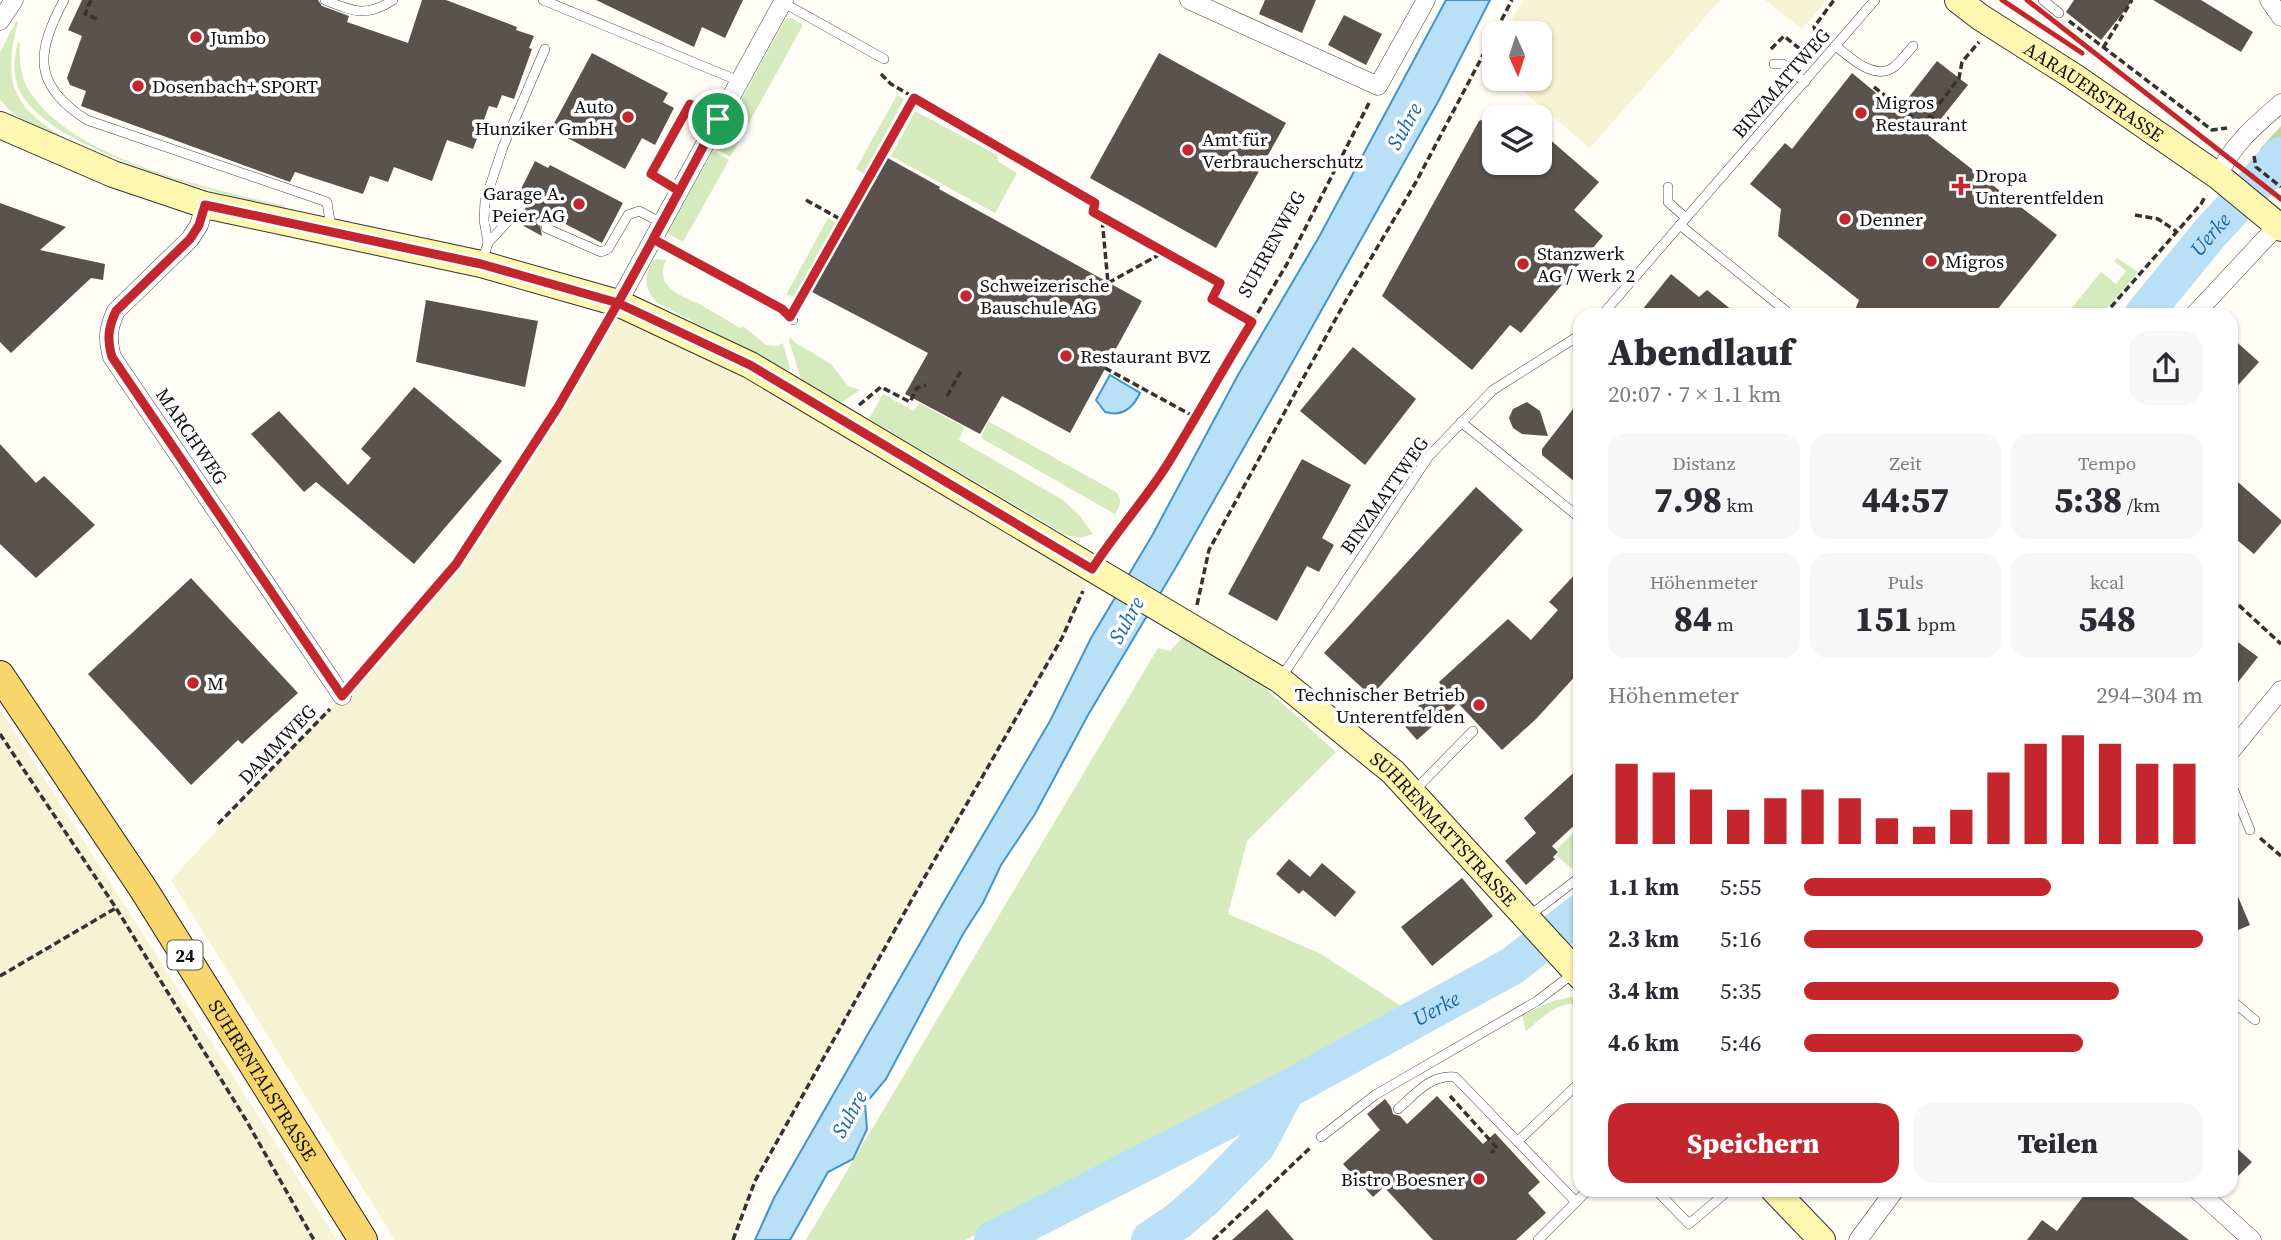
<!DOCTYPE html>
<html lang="de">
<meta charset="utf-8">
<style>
:root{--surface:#fff;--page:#f7f7f7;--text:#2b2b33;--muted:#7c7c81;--accent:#c4262e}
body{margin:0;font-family:"Source Serif 4",serif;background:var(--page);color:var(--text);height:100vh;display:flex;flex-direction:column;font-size:26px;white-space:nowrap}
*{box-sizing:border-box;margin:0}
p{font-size:23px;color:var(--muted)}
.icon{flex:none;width:38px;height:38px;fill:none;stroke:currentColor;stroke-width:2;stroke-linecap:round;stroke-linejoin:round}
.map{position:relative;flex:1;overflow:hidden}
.sheet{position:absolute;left:1573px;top:308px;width:665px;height:889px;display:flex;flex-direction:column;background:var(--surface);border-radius:21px;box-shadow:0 2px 5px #0004}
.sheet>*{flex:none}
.needle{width:46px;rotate:177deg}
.tools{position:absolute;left:1482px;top:21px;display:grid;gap:14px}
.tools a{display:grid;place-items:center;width:70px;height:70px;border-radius:14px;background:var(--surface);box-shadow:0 2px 5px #0004;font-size:35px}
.pin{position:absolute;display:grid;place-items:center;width:60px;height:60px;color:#fff;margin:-30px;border:4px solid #fff;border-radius:50%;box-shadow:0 2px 7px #0007}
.round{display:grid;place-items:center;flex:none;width:74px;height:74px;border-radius:21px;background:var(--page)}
.overview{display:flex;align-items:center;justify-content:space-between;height:119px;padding:0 35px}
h1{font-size:38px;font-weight:800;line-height:52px}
.figures{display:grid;grid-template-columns:repeat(3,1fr);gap:10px;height:119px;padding:7px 35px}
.figures div{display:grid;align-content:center;border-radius:18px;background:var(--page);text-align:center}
.figures b{font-size:35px;font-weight:800}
.figures small{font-size:19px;font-weight:400}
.figures p{font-size:19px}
.chart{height:196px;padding:14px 35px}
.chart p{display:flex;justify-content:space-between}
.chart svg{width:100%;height:126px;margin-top:7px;stroke:var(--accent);stroke-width:6}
.primary-button{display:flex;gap:14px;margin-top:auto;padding:14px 35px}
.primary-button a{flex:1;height:80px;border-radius:21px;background:var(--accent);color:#fff;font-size:28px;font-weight:800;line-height:80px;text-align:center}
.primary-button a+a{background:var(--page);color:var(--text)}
ul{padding:0 35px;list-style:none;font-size:23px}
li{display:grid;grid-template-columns:112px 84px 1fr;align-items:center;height:52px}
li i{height:18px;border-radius:9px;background:var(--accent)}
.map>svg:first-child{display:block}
.farmland{fill:#f6f3d4}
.green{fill:#d5ebbd}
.forest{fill:#b9dc9c}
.water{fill:#b9e0f7;stroke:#3f96cf;stroke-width:2}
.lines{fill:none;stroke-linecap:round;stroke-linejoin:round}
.river{stroke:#b9e0f7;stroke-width:38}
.building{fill:#5a524d}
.lane-casing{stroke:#444;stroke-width:10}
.street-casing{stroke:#444;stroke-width:19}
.secondary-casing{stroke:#333;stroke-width:28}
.primary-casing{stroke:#222;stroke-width:30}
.path{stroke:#333;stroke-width:3.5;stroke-dasharray:7 3.5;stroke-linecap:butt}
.lane{stroke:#fff;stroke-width:9}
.street{stroke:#fff;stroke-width:18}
.secondary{stroke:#fff6b0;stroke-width:26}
.primary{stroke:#f9d66b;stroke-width:28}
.rail{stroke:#c4262e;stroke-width:5}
.route-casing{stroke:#fff;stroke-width:14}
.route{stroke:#c4262e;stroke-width:9}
.poi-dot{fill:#c4262e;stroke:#fff;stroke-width:2.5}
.labels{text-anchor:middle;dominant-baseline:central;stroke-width:7;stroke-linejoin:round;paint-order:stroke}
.shield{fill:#fff;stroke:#585858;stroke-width:2}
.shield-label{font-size:18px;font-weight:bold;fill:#111}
.poi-label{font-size:19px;fill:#111;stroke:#fff;text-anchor:start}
.street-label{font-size:19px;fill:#111;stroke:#fff}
.water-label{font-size:21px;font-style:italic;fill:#1768a6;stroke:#fff}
</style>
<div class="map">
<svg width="2281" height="1240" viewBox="0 0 2281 1240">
<rect width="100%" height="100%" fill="#fffdf5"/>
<!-- farmland -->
<g class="farmland">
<path d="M1524,0H1720L1590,148L1509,79H1540V33H1503Z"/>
<path d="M1765,0H1827L1802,29Z"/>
<path d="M618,303L750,365L1089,579L1062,638L911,901L755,1181L733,1240H395L171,880L342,696L456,564L558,407Z"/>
<path d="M0,709L337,1240H0Z"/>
</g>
<!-- green -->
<g class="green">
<path d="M786,18H791L802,24V27L730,157L715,148Z"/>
<path d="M16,21L18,22C0,89 17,110 73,143L26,123L6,107L0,99V53Z"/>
<path d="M18,42L20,43C19,58 20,75 28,89C71,160 209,188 285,206V208C272,207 257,202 244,199C187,185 56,147 24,98C12,81 13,61 18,42Z"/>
<path d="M897,95L904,99L864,174L856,169Z"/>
<path d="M915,111L997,155L999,162L1017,173L995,213L891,156Z"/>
<path d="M713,151L729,160L683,242L667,233Z"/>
<path d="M828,218L836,223L798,292L794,296L786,295Z"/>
<path d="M2117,258L2138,272L2101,315H2066L2101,272L2116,284L2126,271L2114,261Z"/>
<path d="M657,259L666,260C653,287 682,296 701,305C714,312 727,320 740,328L743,326L766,345L778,346L783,343L790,369L785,370L658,303C643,290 644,276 653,260Z"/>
<path d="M790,336L794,342L831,364L848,386L860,390L841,403L801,379L789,341Z"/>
<path d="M883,394L914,411L919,403L964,427L959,440L1063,500L1080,516L1093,534L1080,538L1066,535L869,419Z"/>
<path d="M988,421L1116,492C1123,500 1120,506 1115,514L981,438Z"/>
<path d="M1183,637L1263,686L1336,752L1247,841L1228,914L1319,953L1409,1011L965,1240H806L1158,648L1170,651Z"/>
<path d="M1573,833L1580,842V867L1572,869L1556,855L1559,852L1557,849Z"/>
<path d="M1571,997L1580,998V1005C1559,999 1541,1019 1526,1031L1522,1015L1553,1001Z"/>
</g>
<!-- forest -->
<path class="forest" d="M2281,126V172L2261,160L2260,149Z"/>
<!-- water -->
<g class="water">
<path d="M1446,0H1490L1439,100L1283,379L1176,567L1088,715L1035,814L1001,865L983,903L963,934L886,1079L865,1104L867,1129L853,1159L828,1172L790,1240H755L774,1198L946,898L1050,721L1091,638L1153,534L1238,375L1319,237Z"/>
<path d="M1110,375L1140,393C1133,408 1122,417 1105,412L1096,400Z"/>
</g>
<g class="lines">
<!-- river -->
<g class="river">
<path id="s1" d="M2143,315L2210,233L2281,156"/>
<path id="s2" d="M993,1240L1286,1090L1512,966L1580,913"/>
<path d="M1150,1240L1178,1221L1206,1197L1257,1145L1286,1090"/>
</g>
</g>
<!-- building -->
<g class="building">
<path d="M82,0H318L322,6L349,16L347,22L408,43L422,0H446L517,27L516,30L534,36L529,48L532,49L514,99L502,95L497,108L489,106L473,149L447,140L432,181L394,167L388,182L370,176L363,194L295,172L290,182L81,106L86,91L70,85L67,78L82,36L68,30Z"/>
<path d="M596,0H743L725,38L702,27L694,47Z"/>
<path d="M1265,0H1316L1302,33L1259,14Z"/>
<path d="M2074,0H2133L2101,40L2066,12Z"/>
<path d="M2153,0H2201L2253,32L2241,52Z"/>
<path d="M1344,15L1382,34L1366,65L1328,45Z"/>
<path d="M592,53L668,93L663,102L674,108L655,145L642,138L625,169L551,129Z"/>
<path d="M1159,53L1286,123L1216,248L1090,178Z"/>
<path d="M1937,61L1968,85L1928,135L2057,235L1993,315H1853L1859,300L1778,236L1781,209L1750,184L1785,143L1792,149L1852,73L1898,111Z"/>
<path d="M1494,114V163H1540V131L1599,182L1574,210L1603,236L1521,333L1510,325L1472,370L1382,296L1479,121Z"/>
<path d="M886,157L940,187L939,189L1142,301L1070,433L1002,396L980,434L905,394L928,353L812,292Z"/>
<path d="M535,161L548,168L550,165L623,203L602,243L552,217L549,222L545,221L540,225L542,236L520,224L527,220L528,215L524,211L529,201L518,195Z"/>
<path d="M0,203L66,227L40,250L105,264L103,280L91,278L11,353L0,342Z"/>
<path d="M1671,274L1699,297L1707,290L1738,315H1638Z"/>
<path d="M426,300L538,321L525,387L416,362Z"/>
<path d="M2231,337L2259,362L2231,393Z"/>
<path d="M1353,347L1416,399L1365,465L1300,411Z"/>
<path d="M414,387L502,461L414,564L316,482L304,492L251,434L279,411L348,485L371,458L361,449Z"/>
<path d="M1580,400V486L1542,455V449Z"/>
<path d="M1527,402L1540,411L1548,436L1522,434L1513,428L1509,418L1513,409Z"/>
<path d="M0,444L36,483L44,476L95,525L36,578L0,544Z"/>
<path d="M1302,459L1351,485L1322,538L1334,545L1319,572L1307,566L1277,621L1228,594Z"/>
<path d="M2231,476L2281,520V523L2254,554L2231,535Z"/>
<path d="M1476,487L1523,530L1371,696L1324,653Z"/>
<path d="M1580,569V671L1536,719L1502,750L1458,703L1417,740L1401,722L1441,685L1439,682L1508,619L1531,640L1558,610L1549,602Z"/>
<path d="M191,578L298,693L242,744L238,740L191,785L88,674Z"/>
<path d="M2231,637L2258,657L2231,691Z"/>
<path d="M1580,767V820L1552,846L1558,852L1553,857L1555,859L1526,885L1505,861L1536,833L1524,818Z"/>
<path d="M1289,859L1310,877L1322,863L1356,892L1335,917L1303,890L1299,894L1276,874Z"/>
<path d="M1462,878L1493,916L1432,966L1401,927Z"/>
<path d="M2231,880L2250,925L2231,933Z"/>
<path d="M1437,1096L1483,1144L1495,1133L1540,1182L1528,1193L1546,1213L1516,1240H1433L1384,1187L1373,1197L1343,1164L1380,1130L1367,1114L1385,1099L1391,1107L1393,1114L1400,1116L1407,1124Z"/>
<path d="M2231,1143L2252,1162L2231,1183Z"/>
<path d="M2088,1190H2123L2189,1240H2027L2042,1220L2057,1231Z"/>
<path d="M1267,1209L1294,1240H1232Z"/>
</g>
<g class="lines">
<defs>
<g id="lane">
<path d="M64,0C36,53 32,85 87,120L327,202L331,228"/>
<path d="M325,0C352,11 366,18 393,0"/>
<path d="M543,0L739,81"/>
<path d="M2043,0L2059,13"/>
<path d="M782,2L884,59"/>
<path d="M1836,46C1850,58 1875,81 1894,67C1901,61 1907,53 1913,46"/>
<path d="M1774,64H1783L1805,82"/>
<path d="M1668,187V202L1686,218"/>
<path d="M679,191L651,174L690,104L718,119"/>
<path d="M1680,225L1791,315"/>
<path d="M546,228L601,252L608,249L628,215L639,211L662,223"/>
<path d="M653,239L782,309L793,320"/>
<path d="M488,243L509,220L521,217"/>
<path d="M482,262L488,243L484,220L485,201L503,147L545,49"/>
<path d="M1602,315L1875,0"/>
<path d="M1461,422L1580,518"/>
<path d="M1093,568L1110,540L1141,502"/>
<path d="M1281,678L1429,456L1493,390L1580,335"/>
<path d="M2231,784L2250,830"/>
<path d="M1413,792L1473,731"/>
<path d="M1529,916L1580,877"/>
<path d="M2231,1000L2255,1020"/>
<path d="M1398,1109C1415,1094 1431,1074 1455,1077L1576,1202"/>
<path d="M1321,1137L1375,1095L1537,1001L1575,972"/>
<path d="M1518,1141L1580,1082"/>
<path d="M1656,1190L1689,1224L1729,1190"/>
<path d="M1538,1240L1588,1190"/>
</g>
<g id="street">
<path d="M1189,0L1378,86L1426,0"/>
<path d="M2269,0L2281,17"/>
<path d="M0,21L14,0"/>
<path d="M2218,176C2233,143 2255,126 2281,103"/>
<path d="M205,205L199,225L190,239L116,311C108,328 107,339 112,357L342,696"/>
<path d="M618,303L784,0"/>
<path d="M2194,315L2278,225"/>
<path d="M2231,751L2281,690"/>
<path d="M2197,1190L2252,1240"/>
<path d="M1858,1240L1895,1190"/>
</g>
<g id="secondary">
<path id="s3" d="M1958,0L1980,17L2073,76L2218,176L2281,228"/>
<path id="s4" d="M0,125L113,174L205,205L481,264L618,303L750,365L1280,680L1393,772L1580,976"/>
<path d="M1774,1190L1822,1240"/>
</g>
<g id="primary">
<path id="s5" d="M0,675L144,890L363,1240"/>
</g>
</defs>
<!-- lane casing -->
<use href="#lane" class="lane-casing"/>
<!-- street casing -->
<use href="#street" class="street-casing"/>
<!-- secondary casing -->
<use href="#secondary" class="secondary-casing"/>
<!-- primary casing -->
<use href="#primary" class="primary-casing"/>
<!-- path -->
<g class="path">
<path d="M91,0L85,14L97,19"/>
<path d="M2069,21L2212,130L2227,128"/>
<path d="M1820,42L1814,27L1834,0"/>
<path d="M2103,48L2132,0"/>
<path d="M1771,49L1784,36L1800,49L1812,51"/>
<path d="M881,74L891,84L1095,203L1093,212L1102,218L1108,283L1164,252"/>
<path d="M1874,87L1923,125"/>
<path d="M1930,116L1938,123L1949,118"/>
<path d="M1920,129L1959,78L1962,62L1979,42"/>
<path d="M2254,156L2256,167L2281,187"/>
<path d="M806,200L849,224"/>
<path d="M2135,215L2158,219L2176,231"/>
<path d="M1103,218L1220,283L1212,299L1252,322"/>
<path d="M798,303L914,98"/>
<path d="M2104,315L2201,204L2206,195"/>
<path d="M1105,368L1195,417"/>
<path d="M947,396L961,371"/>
<path d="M859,405L881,387L910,402L917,388L926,385"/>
<path d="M1148,492L1166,466L1287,264L1369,103"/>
<path d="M2231,598L2281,644"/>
<path d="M1197,605L1209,550L1345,302L1416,182L1512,0"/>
<path d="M354,683L456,564L558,407L606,323"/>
<path d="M0,734L116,908L246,1120L314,1240"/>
<path d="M218,824L330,709"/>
<path d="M2260,838L2281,856"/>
<path d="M0,976L116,908"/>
<path d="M1450,1096L1497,1148L1491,1153"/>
<path d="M733,1240L755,1181L911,901L1062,638L1083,591"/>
<path d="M1213,1240L1312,1146"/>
</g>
<!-- lane -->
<use href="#lane" class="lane"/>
<!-- street -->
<use href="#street" class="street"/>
<!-- secondary -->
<use href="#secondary" class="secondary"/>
<!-- primary -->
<use href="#primary" class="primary"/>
<!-- rail -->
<g class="rail">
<path d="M2002,0L2082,53"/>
<path d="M2027,0L2281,199"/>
</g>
</g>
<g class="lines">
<defs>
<path id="route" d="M718,119L662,223L618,303L481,264L205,205L199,225L190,239L116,311C108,328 107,339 112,357L342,696L456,564L558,407L618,303L750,365L1092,569C1115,533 1144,501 1167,465C1196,418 1223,369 1252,322L1212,299L1220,283L1093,212L1095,203L914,98L790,317L782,309L653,239L679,191L651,174L690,104L718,119"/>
</defs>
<!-- route casing -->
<use href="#route" class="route-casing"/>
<!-- route -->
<use href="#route" class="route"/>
</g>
<!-- markers -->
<g class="poi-dot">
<circle cx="196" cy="37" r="7"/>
<circle cx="138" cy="86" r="7"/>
<circle cx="1861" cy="113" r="7"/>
<circle cx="628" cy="117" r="7"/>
<circle cx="1188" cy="150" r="7"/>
<path d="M1957.5 175.5h7v7h7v7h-7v7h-7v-7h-7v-7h7z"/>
<circle cx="579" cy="204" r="7"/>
<circle cx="1845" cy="219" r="7"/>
<circle cx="1931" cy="261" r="7"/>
<circle cx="1523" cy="264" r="7"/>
<circle cx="966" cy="296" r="7"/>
<circle cx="1066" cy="356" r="7"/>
<circle cx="193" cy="683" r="7"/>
<circle cx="1479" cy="705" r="7"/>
<circle cx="1479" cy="1179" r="7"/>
</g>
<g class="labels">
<!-- shield labels -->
<rect class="shield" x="167.5" y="940.5" width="35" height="29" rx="5"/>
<g class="shield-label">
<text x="185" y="955">24</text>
</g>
<!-- poi labels -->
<g class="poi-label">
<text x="210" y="37">Jumbo</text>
<text x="152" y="86">Dosenbach+ SPORT</text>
<text x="1875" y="102">Migros<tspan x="1875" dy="22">Restaurant</tspan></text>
<text x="614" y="106" text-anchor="end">Auto<tspan x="614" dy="22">Hunziker GmbH</tspan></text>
<text x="1202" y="139">Amt für<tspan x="1202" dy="22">Verbraucherschutz</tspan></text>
<text x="1975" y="175">Dropa<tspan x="1975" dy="22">Unterentfelden</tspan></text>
<text x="565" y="193" text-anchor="end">Garage A.<tspan x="565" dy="22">Peier AG</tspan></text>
<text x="1859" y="219">Denner</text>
<text x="1537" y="253">Stanzwerk<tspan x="1537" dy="22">AG / Werk 2</tspan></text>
<text x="1945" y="261">Migros</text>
<text x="980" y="285">Schweizerische<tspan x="980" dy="22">Bauschule AG</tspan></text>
<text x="1080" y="356">Restaurant BVZ</text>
<text x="207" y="683">M</text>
<text x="1465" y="694" text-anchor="end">Technischer Betrieb<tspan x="1465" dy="22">Unterentfelden</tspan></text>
<text x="1465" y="1179" text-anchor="end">Bistro Boesner</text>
</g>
<!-- street labels -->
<g class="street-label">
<text transform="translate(1781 83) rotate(-49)">BINZMATTWEG</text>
<text stroke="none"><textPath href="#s3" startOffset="164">AARAUERSTRASSE</textPath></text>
<text transform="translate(1271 244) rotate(-61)">SUHRENWEG</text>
<text transform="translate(192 436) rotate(56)">MARCHWEG</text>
<text transform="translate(1384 495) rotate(-55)">BINZMATTWEG</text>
<text transform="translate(277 744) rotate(-46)">DAMMWEG</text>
<text stroke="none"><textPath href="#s4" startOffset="1629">SUHRENMATTSTRASSE</textPath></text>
<text stroke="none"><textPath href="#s5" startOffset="483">SUHRENTALSTRASSE</textPath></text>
</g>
<!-- water labels -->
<g class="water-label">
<text transform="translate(1404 126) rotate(-61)">Suhre</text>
<text stroke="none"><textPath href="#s1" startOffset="105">Uerke</textPath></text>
<text transform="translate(1126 620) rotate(-61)">Suhre</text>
<text stroke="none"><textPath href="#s2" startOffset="500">Uerke</textPath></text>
<text transform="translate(849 1114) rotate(-61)">Suhre</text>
</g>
</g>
</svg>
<div class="tools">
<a><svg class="needle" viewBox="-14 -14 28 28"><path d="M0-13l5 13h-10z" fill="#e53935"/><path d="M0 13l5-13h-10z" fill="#7c7c81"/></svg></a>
<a><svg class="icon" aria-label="layers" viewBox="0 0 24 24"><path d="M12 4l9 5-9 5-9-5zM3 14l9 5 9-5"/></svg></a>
</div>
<div class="pin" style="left:718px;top:119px;background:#1e9e55"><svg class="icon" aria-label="arrive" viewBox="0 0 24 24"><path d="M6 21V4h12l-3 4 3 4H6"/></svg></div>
<section class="sheet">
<div class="overview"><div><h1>Abendlauf</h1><p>20:07 · 7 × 1.1 km</p></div><a class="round"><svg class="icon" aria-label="share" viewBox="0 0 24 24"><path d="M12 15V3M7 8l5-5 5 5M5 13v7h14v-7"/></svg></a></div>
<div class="figures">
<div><p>Distanz</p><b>7.98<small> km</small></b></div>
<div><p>Zeit</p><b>44:57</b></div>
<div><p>Tempo</p><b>5:38<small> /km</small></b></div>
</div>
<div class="figures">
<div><p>Höhenmeter</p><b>84<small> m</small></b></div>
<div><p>Puls</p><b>151<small> bpm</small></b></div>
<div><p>kcal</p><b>548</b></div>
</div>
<div class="chart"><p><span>Höhenmeter</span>294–304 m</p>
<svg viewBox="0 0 160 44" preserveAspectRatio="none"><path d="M5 44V16M15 44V19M25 44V25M35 44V32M45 44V28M55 44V25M65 44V28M75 44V35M85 44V38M95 44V32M105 44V19M115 44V9M125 44V6M135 44V9M145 44V16M155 44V16"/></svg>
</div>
<ul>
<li><b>1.1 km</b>5:55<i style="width:62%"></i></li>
<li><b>2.3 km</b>5:16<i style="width:100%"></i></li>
<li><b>3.4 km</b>5:35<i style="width:79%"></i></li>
<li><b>4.6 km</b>5:46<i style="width:70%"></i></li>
</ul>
<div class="primary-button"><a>Speichern</a><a>Teilen</a></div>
</section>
</div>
